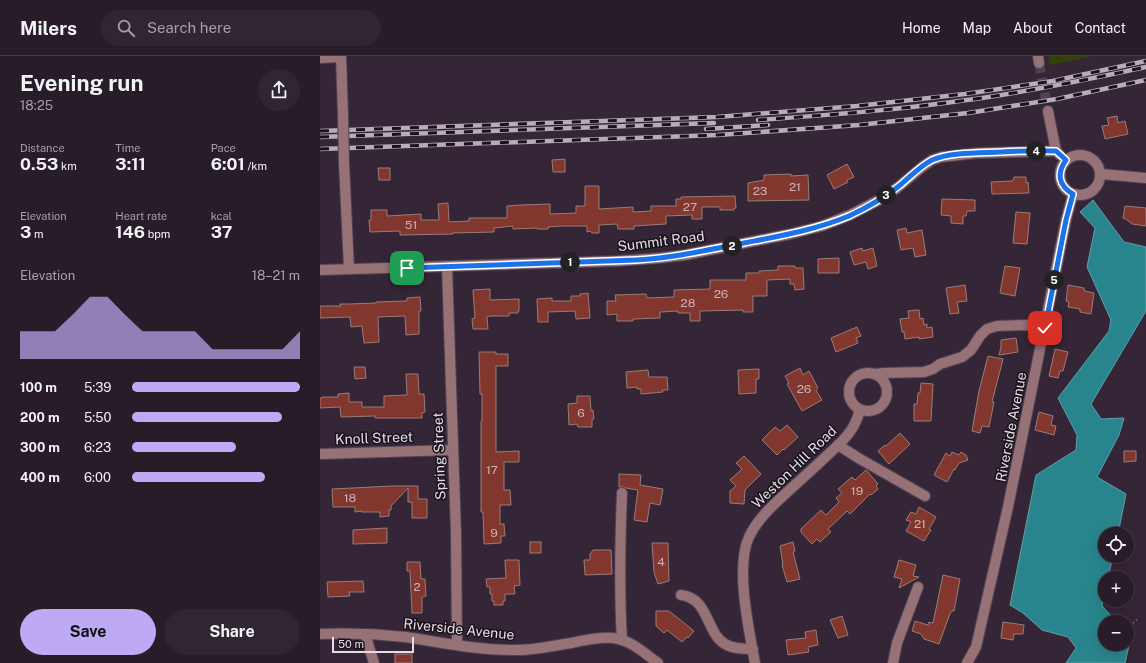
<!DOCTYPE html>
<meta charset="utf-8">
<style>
:root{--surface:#281c29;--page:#302531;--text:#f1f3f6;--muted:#a5a1a8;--line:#443a46;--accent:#bea9f4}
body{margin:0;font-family:"Public Sans",sans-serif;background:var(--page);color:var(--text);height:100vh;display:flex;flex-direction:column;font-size:15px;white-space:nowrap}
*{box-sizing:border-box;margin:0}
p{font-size:13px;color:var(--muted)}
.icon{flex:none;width:22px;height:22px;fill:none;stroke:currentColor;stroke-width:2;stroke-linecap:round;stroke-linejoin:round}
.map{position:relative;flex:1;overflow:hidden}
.side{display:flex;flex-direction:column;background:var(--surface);width:320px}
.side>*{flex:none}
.fabs{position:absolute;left:778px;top:471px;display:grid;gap:8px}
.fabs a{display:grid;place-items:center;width:36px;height:36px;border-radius:50%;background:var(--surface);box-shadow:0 4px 16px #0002,0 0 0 1px var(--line);font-size:20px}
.scale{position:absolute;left:12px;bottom:10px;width:82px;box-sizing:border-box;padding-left:4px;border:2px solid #e5dbe6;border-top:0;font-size:11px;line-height:14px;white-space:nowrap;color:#e5dbe6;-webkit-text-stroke:3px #19121a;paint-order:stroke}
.pin{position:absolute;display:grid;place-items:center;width:34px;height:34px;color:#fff;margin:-17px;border-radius:8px;box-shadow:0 2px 6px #0006}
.km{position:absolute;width:20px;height:20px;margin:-10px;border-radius:50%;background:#222;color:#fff;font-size:11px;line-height:20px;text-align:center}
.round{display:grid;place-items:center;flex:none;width:42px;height:42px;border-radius:21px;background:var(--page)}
.headline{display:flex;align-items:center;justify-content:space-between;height:68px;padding:0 20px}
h1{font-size:22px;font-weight:700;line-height:30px}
.figures{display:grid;grid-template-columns:repeat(3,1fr);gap:6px;height:68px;padding:4px 20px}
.figures div{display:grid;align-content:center}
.figures b{font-size:17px;font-weight:700}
.figures small{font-size:11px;font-weight:400}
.figures p{font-size:11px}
.chart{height:112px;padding:8px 20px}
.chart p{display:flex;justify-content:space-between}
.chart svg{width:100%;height:72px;margin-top:4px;fill:var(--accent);opacity:.7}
.button{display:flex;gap:8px;margin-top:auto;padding:8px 20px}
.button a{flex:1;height:46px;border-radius:24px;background:var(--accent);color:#111;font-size:16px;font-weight:700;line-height:46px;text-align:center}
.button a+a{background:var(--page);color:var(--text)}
ul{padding:0 20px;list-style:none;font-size:13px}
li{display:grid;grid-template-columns:64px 48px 1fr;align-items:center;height:30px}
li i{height:10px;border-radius:5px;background:var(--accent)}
header{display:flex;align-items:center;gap:24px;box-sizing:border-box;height:56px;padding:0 20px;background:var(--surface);border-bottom:1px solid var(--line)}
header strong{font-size:19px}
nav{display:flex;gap:22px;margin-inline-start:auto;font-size:14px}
.search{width:280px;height:36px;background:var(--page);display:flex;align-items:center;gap:10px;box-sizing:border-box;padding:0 14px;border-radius:22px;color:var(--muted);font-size:15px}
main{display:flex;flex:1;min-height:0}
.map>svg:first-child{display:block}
.green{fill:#314207}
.water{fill:#29858d;stroke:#619fa8}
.building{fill:#82372e;stroke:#997c78}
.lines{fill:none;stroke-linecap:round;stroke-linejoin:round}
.minor-tunnel{stroke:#4f4151;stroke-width:10;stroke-dasharray:10 5;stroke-linecap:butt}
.minor-casing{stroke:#514353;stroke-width:12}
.path{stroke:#7b6e7d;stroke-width:2;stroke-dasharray:1 3;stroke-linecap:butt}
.minor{stroke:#967175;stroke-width:10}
.rail-casing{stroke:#b7acb8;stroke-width:4.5}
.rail{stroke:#19121a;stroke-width:3;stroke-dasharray:9;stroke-linecap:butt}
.minor-bridge-casing{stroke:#514353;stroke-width:12;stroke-linecap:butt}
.minor-bridge{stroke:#967175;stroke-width:10}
.route-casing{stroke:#fff;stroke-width:8}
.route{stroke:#1a73e8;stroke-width:5}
.labels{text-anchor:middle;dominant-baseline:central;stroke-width:3;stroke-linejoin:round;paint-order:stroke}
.number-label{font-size:12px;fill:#ccb2b8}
.street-label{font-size:14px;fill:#e5dbe6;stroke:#19121a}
</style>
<header>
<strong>Milers</strong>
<div class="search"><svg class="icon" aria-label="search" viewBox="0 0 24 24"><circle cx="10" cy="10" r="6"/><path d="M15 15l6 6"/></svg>Search here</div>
<nav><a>Home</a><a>Map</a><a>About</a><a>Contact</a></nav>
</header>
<main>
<section class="side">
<div class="headline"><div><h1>Evening run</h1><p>18:25</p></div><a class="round"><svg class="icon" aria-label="share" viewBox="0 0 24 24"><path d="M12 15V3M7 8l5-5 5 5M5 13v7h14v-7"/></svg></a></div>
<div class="figures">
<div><p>Distance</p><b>0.53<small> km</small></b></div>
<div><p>Time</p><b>3:11</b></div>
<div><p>Pace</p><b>6:01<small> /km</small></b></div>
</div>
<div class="figures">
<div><p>Elevation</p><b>3<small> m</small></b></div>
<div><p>Heart rate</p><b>146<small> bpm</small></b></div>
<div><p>kcal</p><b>37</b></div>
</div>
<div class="chart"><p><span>Elevation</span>18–21 m</p>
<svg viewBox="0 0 160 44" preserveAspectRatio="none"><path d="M0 44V27L10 27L20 27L30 17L40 6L50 6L60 17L70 27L80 27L90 27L100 27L110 38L120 38L130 38L140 38L150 38L160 27V44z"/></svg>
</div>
<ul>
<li><b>100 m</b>5:39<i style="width:100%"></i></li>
<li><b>200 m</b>5:50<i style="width:89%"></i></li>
<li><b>300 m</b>6:23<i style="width:62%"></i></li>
<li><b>400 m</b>6:00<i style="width:79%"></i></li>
</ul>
<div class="button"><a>Save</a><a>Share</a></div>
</section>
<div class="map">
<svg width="826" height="607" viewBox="0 0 826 607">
<rect width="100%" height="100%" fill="#352637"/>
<!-- green -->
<path class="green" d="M728,0H773L730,9Z"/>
<!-- water -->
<path class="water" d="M773,144L804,186L826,191V255L771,348L781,363L804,362L799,379L777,421L806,438L798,478H785V500H793L788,522H785V536L782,550L797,566H785V588H807V577L811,581L805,607H746L756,592L748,581L722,574L703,557L690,549L716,419L756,394L757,379L738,342L789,275L791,264L767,211L775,172L760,156Z"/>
<!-- building -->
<g class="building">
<path d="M797,60L798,67L805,65L808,78L785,83L782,70L789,69L787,62Z"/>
<path d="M245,103V116H233L232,104Z"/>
<path d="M527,108L534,121L527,124L528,126L514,133L507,119Z"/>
<path d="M58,112H70V124H59Z"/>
<path d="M471,118V120L488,119L489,144L428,145V127L444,124V119Z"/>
<path d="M694,121H706V127L708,126L709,137L672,138L671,126L693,125Z"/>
<path d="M265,130H279V153L313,151V156L331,155V150H356V143H361V141L415,140L416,152H414V154H400V151H382V163H372V159L346,160V168L314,170V173H298L297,168L279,169V177H272L270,175L267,176V170H242L228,171V173H217V172L193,173V170L174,172V176L133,177V178L80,179V175L50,176L49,164H51V154H67V160L101,158V164H119L118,148L128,147L129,166L149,165V162H187V150L201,149L230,148V158L256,157V150H265Z"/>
<path d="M622,143L655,144V155H647L646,160H643V168L631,167V160L621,159Z"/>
<path d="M805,150L826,152V170L812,168L806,163L803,162Z"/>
<path d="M696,156L710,157L707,188L693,187Z"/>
<path d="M586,172L587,177L602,174L606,199L595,201L593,192L581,194L577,174Z"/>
<path d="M542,192L543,195L553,192L557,210L548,213L546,206L534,209L530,196Z"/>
<path d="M519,202V217H498V203Z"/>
<path d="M458,210H475V212H483L484,233L475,234L474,228H470V223L447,224V240H433V256H423V254L380,255V265H370V257H358V255L340,256V262L313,263V265H297V258L287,259V245H296L295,239L326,238L327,242L354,241V234L390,233V224H426V217H439V215L458,214Z"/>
<path d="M685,210L700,212L695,240L680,237Z"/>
<path d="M645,229L647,245L637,246L639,257L630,258L626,232Z"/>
<path d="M748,229L764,232V235H765L774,237L771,258L760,256V253L748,251L749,246L746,245Z"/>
<path d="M170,233V244L199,243V255H198V257H189V260H170L167,261L168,273H153L152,263L155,262L153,234Z"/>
<path d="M268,237L270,262L256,263L255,255L228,256V266H218L217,243L232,242V245H251V240H260V238Z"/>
<path d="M100,241L101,255H99V278L86,279L85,260L58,261L59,286L44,287L42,270L31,271L30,261L0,262V250H21L20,248H29L56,247V246L87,245V242Z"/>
<path d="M596,254H599L600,263L603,262L604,269L607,268V272L612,271L613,281L599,283V281L585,283L584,276H582L580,263L589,262L588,255Z"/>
<path d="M537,271L541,280L536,282L538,287L516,296L511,282Z"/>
<path d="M696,282L698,296L679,299L681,291V284Z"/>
<path d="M735,293L748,296L743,315H740L738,322L729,320Z"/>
<path d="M159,296H176V298H188V310H176V396L199,395V406H184V434H190L191,449H180V468H184L185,480H181V487L164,488L163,456H161V365H162V338H160Z"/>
<path d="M668,300L683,303L672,346H674L669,371L662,370L660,377L652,375L659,335Z"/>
<path d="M34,311H45L46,322L35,323Z"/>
<path d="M480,312L483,319L489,315L498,332L496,334L502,344L482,355L467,328L469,327L465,320Z"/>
<path d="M439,313V323H436V337L419,338L418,314Z"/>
<path d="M328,314L329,321H347L348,334H342L343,336L321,338V333H317V331L307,332L306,316Z"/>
<path d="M86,318H98L99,338H104L105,356L102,357V362H55V360L21,361L20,351L0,352V342H2V341H18V338L29,337V346H42V351H64V340L87,339Z"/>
<path d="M601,327L613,328L611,365H594V348H597L598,337H600Z"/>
<path d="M257,340H270L271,355L273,354L274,363H272V371H258L257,368L249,369L248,348L257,347Z"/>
<path d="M719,356L733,360L731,369L736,370L734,379L715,374Z"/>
<path d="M467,369L478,381L464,394L463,393L457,399L442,384L455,371L460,375Z"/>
<path d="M580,377L590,388L569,408L558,395L565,389L566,390Z"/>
<path d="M804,395H816V405L804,406Z"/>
<path d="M632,396L639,399L641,396L646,399L648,404L639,407L635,414L634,413L627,426L614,419L626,397L630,400Z"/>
<path d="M424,400L441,418L425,434L424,448L410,447V435L416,430L410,424L422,413L416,407Z"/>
<path d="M546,414L558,428L556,430L558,433L551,439L550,438L530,458L527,455L508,473L511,476L500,486L497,483L492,488L481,476V473L501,454L506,459L519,446L516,442L522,437L518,433L532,421L535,424Z"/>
<path d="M299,418L321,419L320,429L343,433L340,449L330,447L327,466L314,464L318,434L306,432L303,431H299Z"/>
<path d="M72,430H98V443H107V462H92V446H88V432L71,450V454H69V460L60,461V456H41V455L35,456V451H13L12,433Z"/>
<path d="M599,451L616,461L609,473L611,474L604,485L586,475L591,466L586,464L591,456L596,458Z"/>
<path d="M67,472V487L33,488V474Z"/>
<rect x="210" y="486" width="11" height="11"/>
<path d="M473,486L475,495L473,496L480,523L467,526L462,509H463L460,490Z"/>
<path d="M332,487H348L349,525L338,528L334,516Z"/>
<path d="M273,494H291L292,518L265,519L264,504H270V498Z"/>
<path d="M185,504H199L200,529L194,530L195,538H185V545H183V549H174V545H172V538H170V531H167L166,523L186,522Z"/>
<path d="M579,504L596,509L593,520L599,521L579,532L582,523L574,521Z"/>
<path d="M87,506H100L101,523H105L106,540L102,541V557H92L90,515H87Z"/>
<path d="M623,519L640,523L634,555H631L619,588L604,583L601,578L592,575L595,565L608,569L609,566L613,567Z"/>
<path d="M43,525L44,536H29L30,540L8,541L7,526Z"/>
<path d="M336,555H349L374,575L368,582L367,581L362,586L347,574L344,577L336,570Z"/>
<path d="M522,560L528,579L518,582L510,564Z"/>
<path d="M683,566L704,569L703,578H694L693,584L681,582Z"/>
<path d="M496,574L498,589L488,591L489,596L468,599L466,584L486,582L485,576Z"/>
<rect x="75" y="598" width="17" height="9"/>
</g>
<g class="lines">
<!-- minor-tunnel -->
<path class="minor-tunnel" d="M719,7L728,55"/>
<defs>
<g id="minor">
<path d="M21,0L23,59"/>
<path d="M718,0L719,7"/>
<path d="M0,2L21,1"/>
<path d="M728,55L736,95L740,99"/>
<circle cx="760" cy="119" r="20"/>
<path d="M24,107L29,213"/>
<path d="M781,118L826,122"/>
<path d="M127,211L136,477L137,589"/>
<path d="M0,214L298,205L340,202L365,199L470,178L502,170L530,159L559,144L577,132L602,111L612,104L621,101L657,97L736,95"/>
<circle cx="548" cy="336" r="19"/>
<path d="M554,318L564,317L604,316L613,313L620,308L642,301L651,294L660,280L667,273L677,270L707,269L725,272"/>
<path d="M518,389L540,403L605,440"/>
<path d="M0,398L133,394"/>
<path d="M302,437C300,486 299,535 302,584"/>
<path d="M361,539C389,542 386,577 405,588C413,593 424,593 433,593"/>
<path d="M0,578C28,577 57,578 85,581C120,586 155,594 191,594C211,595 231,590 251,587C265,584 280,581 293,582C311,584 324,597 338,607"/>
<path d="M45,578L54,607"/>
<path d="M435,607C429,574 415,511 429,481C437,464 451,451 464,439C475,429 487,418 498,408C510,396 530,381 536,365C538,361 539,357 540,354"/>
<path d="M573,607L577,587L598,531"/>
<path d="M647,607L656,591L688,451L746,164L753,138"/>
</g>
</defs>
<!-- minor casing -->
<use href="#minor" class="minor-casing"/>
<!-- path -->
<path class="path" d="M807,572L818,563"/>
<!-- minor -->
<use href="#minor" class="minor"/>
<defs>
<g id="rail">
<path d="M438,64C508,59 578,54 647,44C707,36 766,24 826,11"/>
<path d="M386,73L448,69"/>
<path d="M0,75L397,61L537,50L645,38L733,25L826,5"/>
<path d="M0,81L394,67"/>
<path d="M0,93L398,79L539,69L648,57L737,43L826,24"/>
</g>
</defs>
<!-- rail casing -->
<use href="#rail" class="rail-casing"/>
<!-- rail -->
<use href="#rail" class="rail"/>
<defs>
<path id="minor-bridge" d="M23,59L24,107"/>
</defs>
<!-- minor-bridge casing -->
<use href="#minor-bridge" class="minor-bridge-casing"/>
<!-- minor-bridge -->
<use href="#minor-bridge" class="minor-bridge"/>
</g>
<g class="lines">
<defs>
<path id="route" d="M87,212L316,204C352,202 388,194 424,187C460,180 495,174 529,160C546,152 564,142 579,130C589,122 600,110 612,104C630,96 661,97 681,96C699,95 718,94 736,95L746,104C736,118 739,130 753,138L746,164L725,272"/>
</defs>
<!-- route casing -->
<use href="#route" class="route-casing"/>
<!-- route -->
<use href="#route" class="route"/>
</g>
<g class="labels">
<!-- number labels -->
<g class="number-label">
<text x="475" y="131">21</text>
<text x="440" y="135">23</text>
<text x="370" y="151">27</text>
<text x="91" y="169">51</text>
<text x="401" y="238">26</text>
<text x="368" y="247">28</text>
<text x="484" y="333">26</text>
<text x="261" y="357">6</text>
<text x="172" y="414">17</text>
<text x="537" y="435">19</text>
<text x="30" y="442">18</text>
<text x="600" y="468">21</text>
<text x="174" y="477">9</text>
<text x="341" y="506">4</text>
<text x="97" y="531">2</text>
</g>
<!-- street labels -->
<g class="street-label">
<text transform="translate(341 185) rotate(-7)">Summit Road</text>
<text transform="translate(691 371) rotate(-79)">Riverside Avenue</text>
<text transform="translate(54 382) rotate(-2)">Knoll Street</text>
<text transform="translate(119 400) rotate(-92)">Spring Street</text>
<text transform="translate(474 411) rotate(-44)">Weston Hill Road</text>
<text transform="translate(139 573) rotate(6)">Riverside Avenue</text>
</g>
</g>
</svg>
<div class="fabs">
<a><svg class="icon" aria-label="locate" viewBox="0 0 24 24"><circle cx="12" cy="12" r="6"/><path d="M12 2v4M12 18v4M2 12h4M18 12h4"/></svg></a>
<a>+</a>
<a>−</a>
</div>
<div class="scale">50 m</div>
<div class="pin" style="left:87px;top:212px;background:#1e9e55"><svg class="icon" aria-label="arrive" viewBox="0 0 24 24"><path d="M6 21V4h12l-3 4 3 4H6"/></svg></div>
<div class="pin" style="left:725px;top:272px;background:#d93025"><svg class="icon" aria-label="check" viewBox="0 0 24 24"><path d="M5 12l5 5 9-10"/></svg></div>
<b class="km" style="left:250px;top:206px">1</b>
<b class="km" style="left:412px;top:190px">2</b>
<b class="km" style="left:566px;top:139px">3</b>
<b class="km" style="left:716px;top:95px">4</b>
<b class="km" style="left:734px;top:224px">5</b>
</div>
</main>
